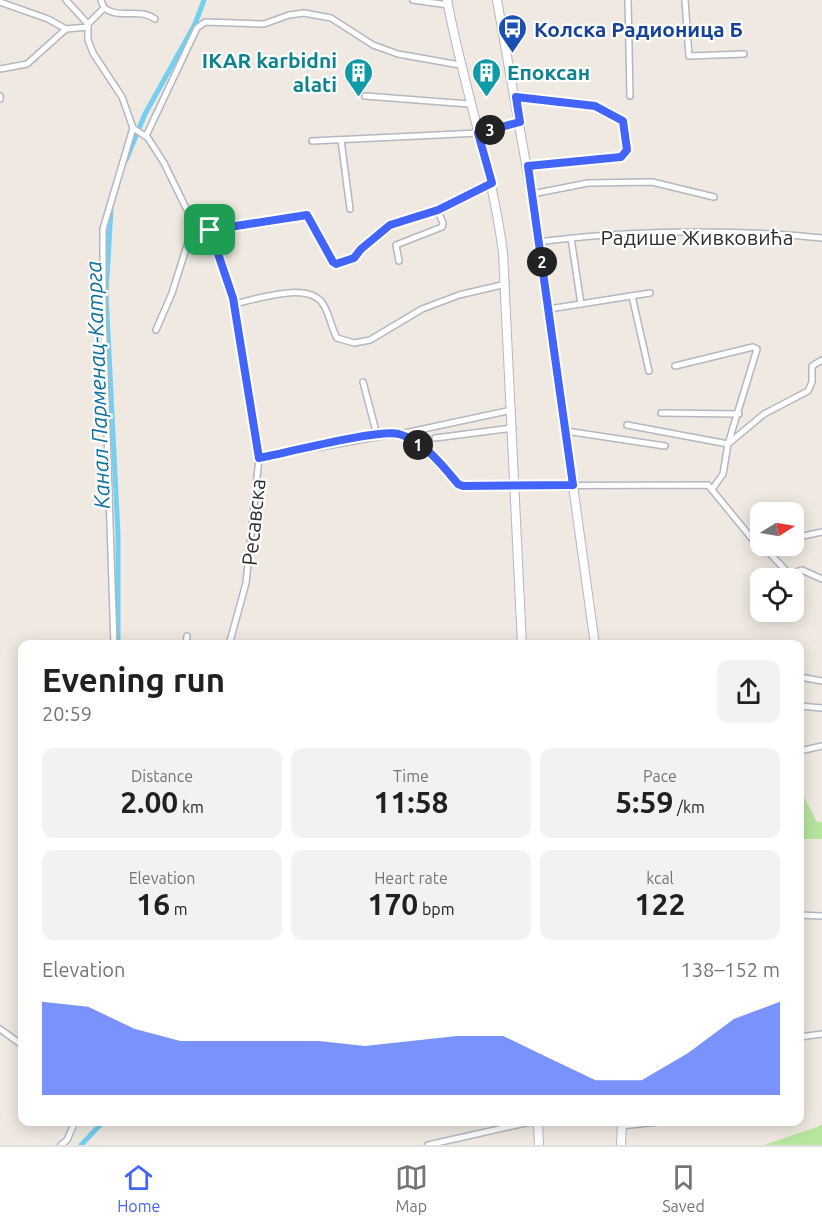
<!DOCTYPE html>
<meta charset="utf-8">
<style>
:root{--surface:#fff;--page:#f2f2f2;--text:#202124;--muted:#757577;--line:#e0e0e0;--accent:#4264fb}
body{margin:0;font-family:Ubuntu,sans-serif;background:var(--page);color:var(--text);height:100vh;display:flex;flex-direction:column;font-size:22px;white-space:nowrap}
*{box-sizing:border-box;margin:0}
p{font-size:20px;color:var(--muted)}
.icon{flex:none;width:33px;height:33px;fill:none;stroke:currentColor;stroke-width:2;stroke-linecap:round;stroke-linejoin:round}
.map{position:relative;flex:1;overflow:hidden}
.sheet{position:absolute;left:18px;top:640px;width:786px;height:486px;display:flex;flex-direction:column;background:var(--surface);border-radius:12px;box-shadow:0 3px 15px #0003}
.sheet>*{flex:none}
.needle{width:39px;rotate:79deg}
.buttons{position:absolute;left:750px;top:502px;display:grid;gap:12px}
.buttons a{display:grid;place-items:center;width:54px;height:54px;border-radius:12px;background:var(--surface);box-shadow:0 3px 15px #0003;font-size:30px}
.pin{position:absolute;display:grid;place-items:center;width:51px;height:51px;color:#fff;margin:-26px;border-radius:12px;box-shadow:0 3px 9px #0006}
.km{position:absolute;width:30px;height:30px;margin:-15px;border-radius:50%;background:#222;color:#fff;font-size:16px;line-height:30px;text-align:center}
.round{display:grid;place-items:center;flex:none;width:63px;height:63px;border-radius:12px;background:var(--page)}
.overview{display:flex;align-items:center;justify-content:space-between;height:102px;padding:0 24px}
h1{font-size:33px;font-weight:700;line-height:45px}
.figures{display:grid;grid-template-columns:repeat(3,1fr);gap:9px;height:102px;padding:6px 24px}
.figures div{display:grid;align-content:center;border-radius:12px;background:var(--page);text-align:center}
.figures b{font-size:30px;font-weight:700}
.figures small{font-size:16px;font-weight:400}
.figures p{font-size:16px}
.chart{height:168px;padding:12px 24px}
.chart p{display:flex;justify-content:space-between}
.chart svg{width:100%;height:108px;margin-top:6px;fill:var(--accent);opacity:.7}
.tab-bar{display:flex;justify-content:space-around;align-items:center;height:84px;border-top:2px solid var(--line);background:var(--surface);font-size:16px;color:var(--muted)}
.tab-bar a{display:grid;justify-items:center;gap:3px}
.tab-bar .current{color:var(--accent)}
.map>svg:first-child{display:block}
.green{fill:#b6e59e}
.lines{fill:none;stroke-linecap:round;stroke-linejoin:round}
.canal{stroke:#75cff0;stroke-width:5}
.street-casing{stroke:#b4b7c1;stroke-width:8}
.secondary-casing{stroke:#b4b7c1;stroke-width:10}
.street{stroke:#fff;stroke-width:5}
.secondary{stroke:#fff;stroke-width:8}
.route-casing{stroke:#fff;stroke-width:12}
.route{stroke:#4264fb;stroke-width:8}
.labels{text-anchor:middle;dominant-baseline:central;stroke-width:4.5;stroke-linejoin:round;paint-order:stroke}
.transit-label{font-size:21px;font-weight:bold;fill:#164399;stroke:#fff;text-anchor:start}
.culture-label{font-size:21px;font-weight:bold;fill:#0d838f;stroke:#fff;text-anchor:end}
.street-label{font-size:21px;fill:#2e2e2e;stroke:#fff}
.water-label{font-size:22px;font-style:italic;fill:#0d6fa3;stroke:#fff}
</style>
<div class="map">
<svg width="822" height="1145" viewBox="0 0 822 1145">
<rect width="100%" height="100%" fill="#efe9e1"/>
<!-- green -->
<g class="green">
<path d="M800,797L805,799L817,822H822V839H800Z"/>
<path d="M822,1124V1145H764L817,1127Z"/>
</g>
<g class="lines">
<!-- canal -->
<g class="canal">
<path d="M126,160L145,114L195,24L204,0"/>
<path d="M111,209L106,294L118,534V645"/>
<path d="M81,1145L103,1122"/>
</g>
<defs>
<g id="street">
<path d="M66,0L88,24"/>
<path d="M101,0L104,8L88,24V40L93,53L122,97L133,128L148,138L164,163L186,208L210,229L233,298L259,458L246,583L229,645"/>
<path d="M413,0L448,5"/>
<path d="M628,0L630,96"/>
<path d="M685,0L689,56L744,54"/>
<path d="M0,2L48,19L66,29"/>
<path d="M104,8C121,20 139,7 155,19"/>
<path d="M0,69L27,64L66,29L88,27"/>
<path d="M0,96V99"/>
<path d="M365,96L469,104"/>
<path d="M516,97L595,106L623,121L627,151L621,157L528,166"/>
<path d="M146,136L197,28L205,22L264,24L289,15L304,13L331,18L373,45L398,54L460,65"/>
<path d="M341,140L350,209"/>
<path d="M312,141L479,133"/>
<path d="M532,194L588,183L652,182L714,197"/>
<path d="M210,229L307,215L336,264L355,258L361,249L399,221L438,211L492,183"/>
<path d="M571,238L581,304"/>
<path d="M539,242C626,230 735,229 822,238"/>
<path d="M399,261L396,245L442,227L443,223L438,211"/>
<path d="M632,296L649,371"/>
<path d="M234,304C258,299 308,281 323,304C330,315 331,327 337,338L354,343L370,340L422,309L459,295L506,284"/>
<path d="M549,309L650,293"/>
<path d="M156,330L172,293L196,217"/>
<path d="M675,366L753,347L757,349L728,444L723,474L713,488"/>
<path d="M363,382L377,435"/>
<path d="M661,413L739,414"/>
<path d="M627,425L728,444L764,414L808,391L812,382V366L822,360"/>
<path d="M566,431L665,446"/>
<path d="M400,434L512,410"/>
<path d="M435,438L513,428"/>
<path d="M259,458L393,434C421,436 442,465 458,484L463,486L708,485L753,540L760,544"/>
<path d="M794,538L822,532"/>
<path d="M763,546L789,574L802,570L822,579"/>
<path d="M114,645L103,312V229L133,128"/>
<path d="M186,645L187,636"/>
<path d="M800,677L822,681"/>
<path d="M800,706L822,708"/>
<path d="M800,751L822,746"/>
<path d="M800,915L822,916"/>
<path d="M0,1029L22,1045"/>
<path d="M800,1037L822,1034"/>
<path d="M621,1126L658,1122"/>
<path d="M61,1145L67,1140L75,1122"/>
<path d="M428,1145L530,1122"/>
</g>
<g id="secondary">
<path d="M447,0C463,85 492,167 503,253L522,645"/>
<path d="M497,0L538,232L595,645"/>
<path d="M479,133L520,122"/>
<path d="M538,1122L539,1145"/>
<path d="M621,1145L622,1122"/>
</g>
</defs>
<!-- street casing -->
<use href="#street" class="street-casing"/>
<!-- secondary casing -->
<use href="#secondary" class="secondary-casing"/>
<!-- street -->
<use href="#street" class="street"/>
<!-- secondary -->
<use href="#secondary" class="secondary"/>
</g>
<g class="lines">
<defs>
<path id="route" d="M516,97L595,106L623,121L627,150L621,157L528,166L573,485L463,486L458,484C443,466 424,441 399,434C378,429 285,453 259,458L233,298L210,230L307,215L333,262L336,264L354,258L361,249L390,225L438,210L492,183L478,133L520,122Z"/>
</defs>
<!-- route casing -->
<use href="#route" class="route-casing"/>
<!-- route -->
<use href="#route" class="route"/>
</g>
<!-- icons -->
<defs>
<symbol id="bus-pin" viewBox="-11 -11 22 30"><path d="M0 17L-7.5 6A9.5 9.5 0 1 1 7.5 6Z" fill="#1a4fb4" stroke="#fff"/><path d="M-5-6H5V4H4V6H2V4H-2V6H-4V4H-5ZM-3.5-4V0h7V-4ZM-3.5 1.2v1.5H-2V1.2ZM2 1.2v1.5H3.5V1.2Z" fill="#fff"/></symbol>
<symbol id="building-pin" viewBox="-11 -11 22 30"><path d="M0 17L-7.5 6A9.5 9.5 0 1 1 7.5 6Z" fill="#0f9aa8" stroke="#fff"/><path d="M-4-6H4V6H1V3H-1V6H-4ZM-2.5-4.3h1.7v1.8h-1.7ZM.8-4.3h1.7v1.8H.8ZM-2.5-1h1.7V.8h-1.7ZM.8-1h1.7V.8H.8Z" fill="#fff"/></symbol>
</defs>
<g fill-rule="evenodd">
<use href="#bus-pin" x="496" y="12" width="33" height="45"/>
<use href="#building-pin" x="342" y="56" width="33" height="45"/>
<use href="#building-pin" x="470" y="56" width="33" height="45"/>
</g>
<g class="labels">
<!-- transit labels -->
<g class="transit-label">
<text x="534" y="29">Колска Радионица Б</text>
</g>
<!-- culture labels -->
<g class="culture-label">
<text x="337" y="60">IKAR karbidni<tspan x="337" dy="24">alati</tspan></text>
<text x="507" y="72" text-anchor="start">Епоксан</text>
</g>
<!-- street labels -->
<g class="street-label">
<text x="697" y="237">Радише Живковића</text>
<text transform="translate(253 522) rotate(-84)">Ресавска</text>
</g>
<!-- water labels -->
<g class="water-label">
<text transform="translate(97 385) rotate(-92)">Канал Парменац-Катрга</text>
</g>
</g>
</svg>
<div class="buttons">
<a><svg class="needle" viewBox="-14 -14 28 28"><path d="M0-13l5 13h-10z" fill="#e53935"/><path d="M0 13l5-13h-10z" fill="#757577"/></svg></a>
<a><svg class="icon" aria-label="locate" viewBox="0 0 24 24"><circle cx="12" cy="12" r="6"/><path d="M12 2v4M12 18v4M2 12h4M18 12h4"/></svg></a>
</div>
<div class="pin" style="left:210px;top:230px;background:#1e9e55"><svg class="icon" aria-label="arrive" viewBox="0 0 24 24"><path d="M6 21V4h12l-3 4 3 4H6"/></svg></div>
<b class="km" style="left:418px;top:445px">1</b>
<b class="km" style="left:542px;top:262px">2</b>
<b class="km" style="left:490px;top:130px">3</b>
<section class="sheet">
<div class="overview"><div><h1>Evening run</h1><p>20:59</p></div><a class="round"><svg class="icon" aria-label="share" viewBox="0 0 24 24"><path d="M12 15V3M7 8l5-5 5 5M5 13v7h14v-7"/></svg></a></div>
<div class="figures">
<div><p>Distance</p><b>2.00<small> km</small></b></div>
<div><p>Time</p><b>11:58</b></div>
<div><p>Pace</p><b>5:59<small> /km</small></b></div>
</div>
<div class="figures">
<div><p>Elevation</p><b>16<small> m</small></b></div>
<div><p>Heart rate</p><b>170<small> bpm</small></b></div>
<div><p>kcal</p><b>122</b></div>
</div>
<div class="chart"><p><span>Elevation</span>138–152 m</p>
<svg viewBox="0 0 160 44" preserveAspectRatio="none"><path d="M0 44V6L10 8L20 17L30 22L40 22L50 22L60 22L70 24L80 22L90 20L100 20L110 29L120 38L130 38L140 27L150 13L160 6V44z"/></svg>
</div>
</section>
</div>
<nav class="tab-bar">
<a class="current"><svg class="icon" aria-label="home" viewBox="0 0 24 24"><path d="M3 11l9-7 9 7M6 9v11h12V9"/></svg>Home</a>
<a><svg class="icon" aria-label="map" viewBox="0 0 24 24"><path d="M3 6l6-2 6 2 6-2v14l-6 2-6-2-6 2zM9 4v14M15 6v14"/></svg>Map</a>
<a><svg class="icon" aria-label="saved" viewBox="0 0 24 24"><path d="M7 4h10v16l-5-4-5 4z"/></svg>Saved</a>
</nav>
